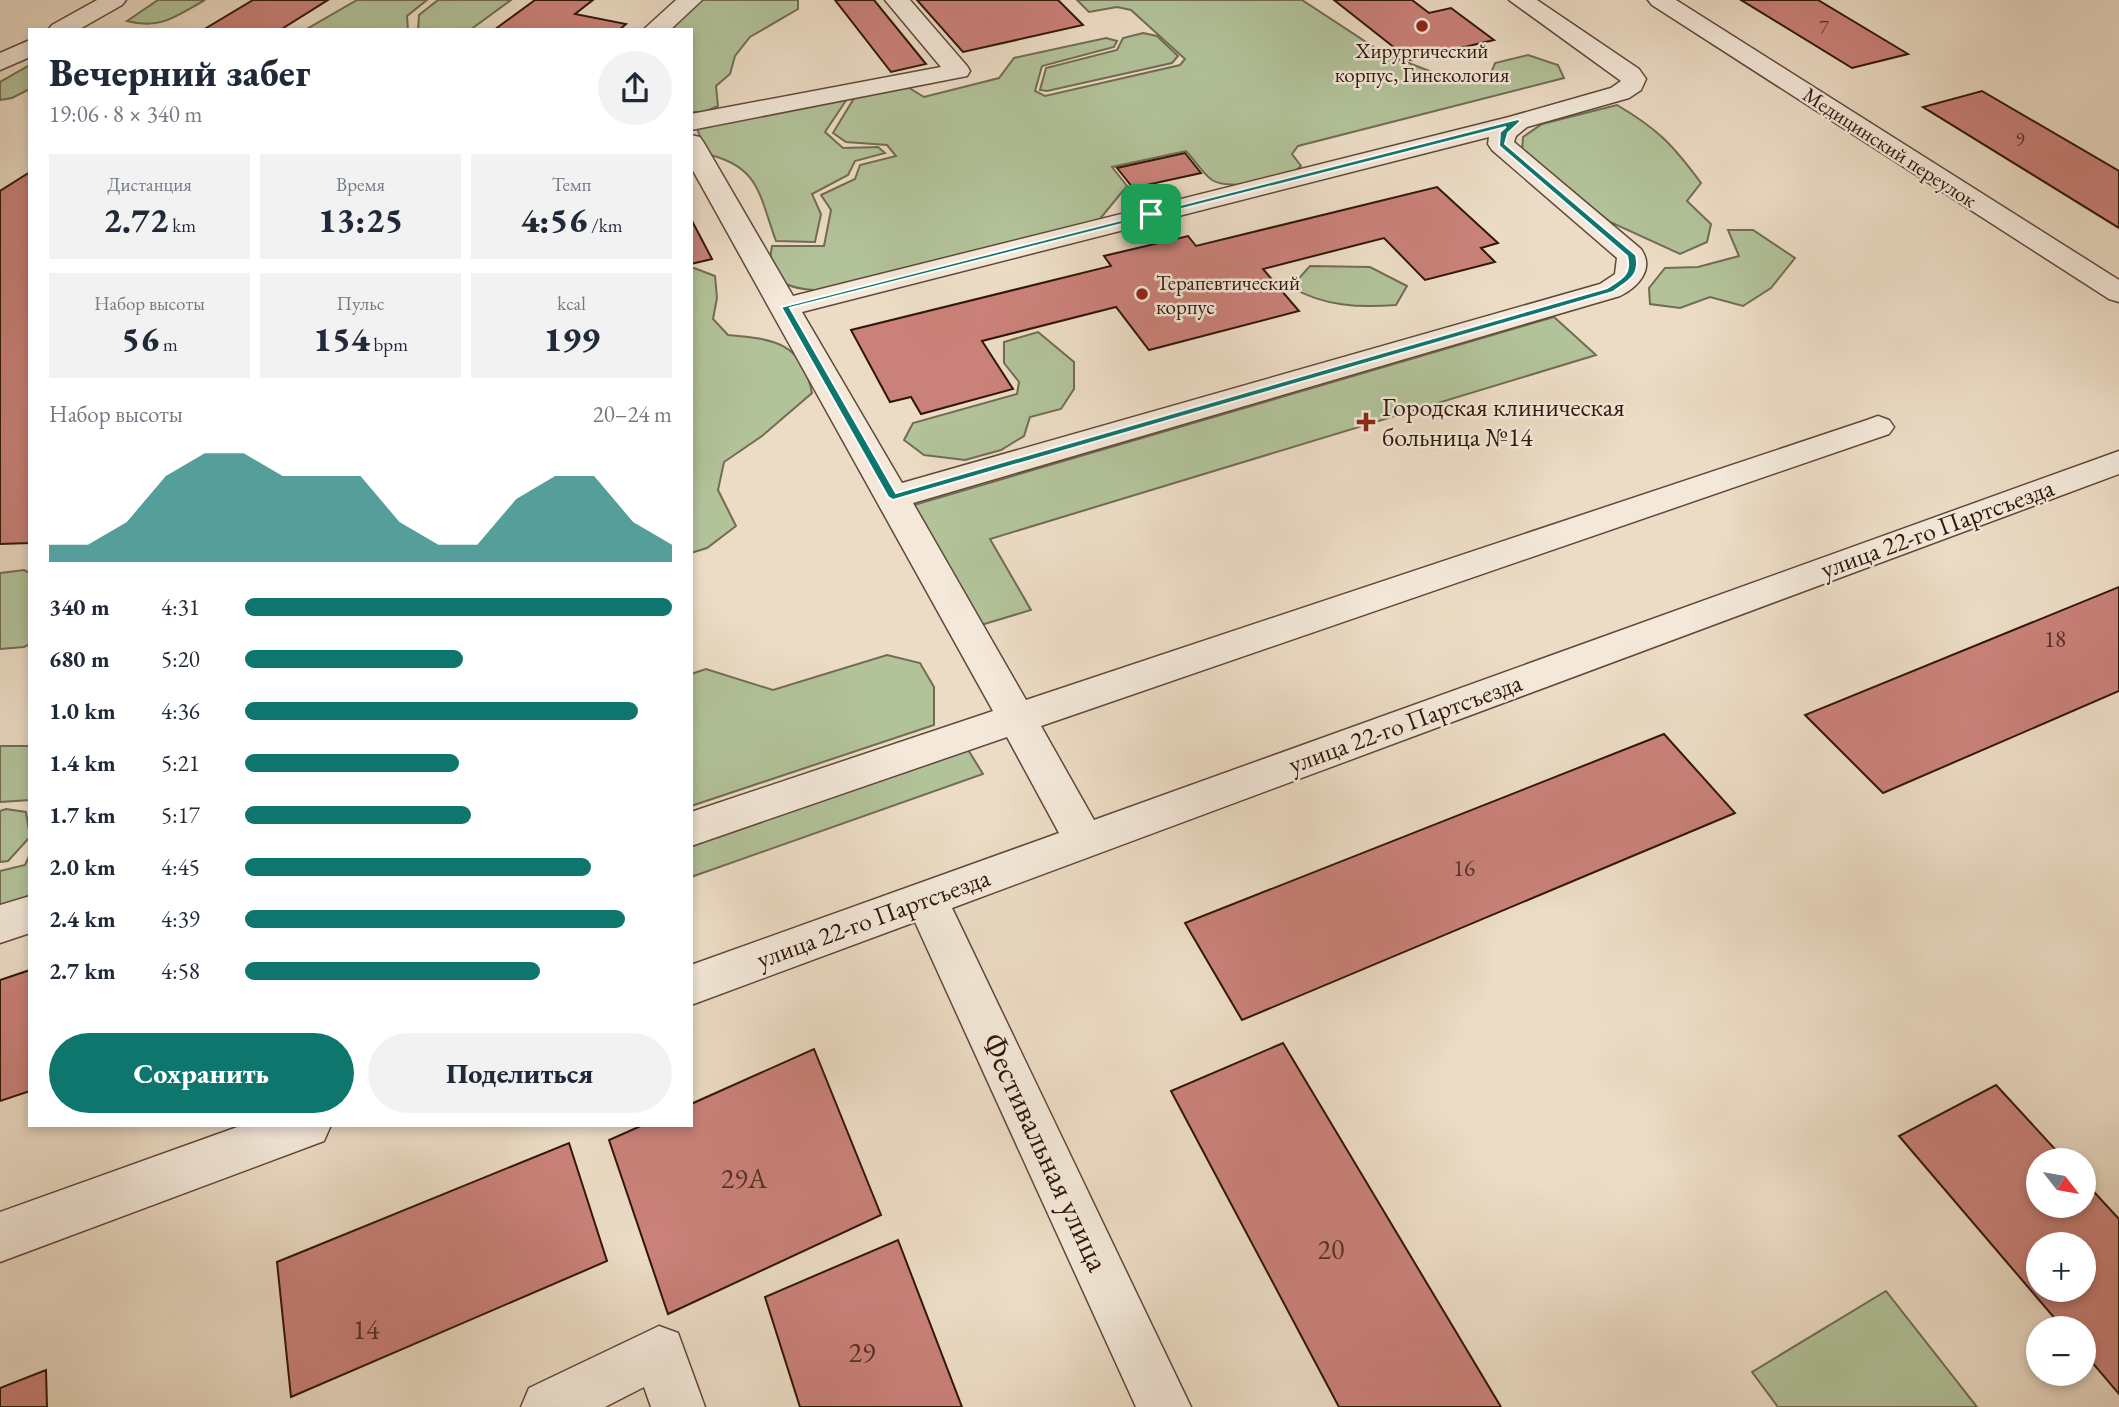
<!DOCTYPE html>
<html lang="ru">
<meta charset="utf-8">
<style>
:root{--surface:#fff;--page:#f2f2f3;--text:#1f2937;--muted:#747a83;--accent:#0f766e}
body{margin:0;font-family:"EB Garamond",serif;background:var(--page);color:var(--text);height:100vh;display:flex;flex-direction:column;font-size:26px;white-space:nowrap}
*{box-sizing:border-box;margin:0}
p{font-size:23px;color:var(--muted)}
.icon{flex:none;width:38px;height:38px;fill:none;stroke:currentColor;stroke-width:2;stroke-linecap:round;stroke-linejoin:round}
.map{position:relative;flex:1;overflow:hidden}
.side{position:absolute;left:28px;top:28px;width:665px;height:1099px;display:flex;flex-direction:column;background:var(--surface);border-radius:0px;box-shadow:0 4px 10px #0003}
.side>*{flex:none}
.needle{width:46px;rotate:121deg}
.controls{position:absolute;left:2026px;top:1148px;display:grid;gap:14px}
.controls a{display:grid;place-items:center;width:70px;height:70px;border-radius:50%;background:var(--surface);box-shadow:0 4px 10px #0003;font-size:35px}
.pin{position:absolute;display:grid;place-items:center;width:60px;height:60px;color:#fff;margin:-30px;border-radius:14px;box-shadow:0 4px 10px #0006}
.round{display:grid;place-items:center;flex:none;width:74px;height:74px;border-radius:37px;background:var(--page)}
.head{display:flex;align-items:center;justify-content:space-between;height:119px;padding:0 21px}
h1{font-size:38px;font-weight:800;line-height:52px}
.figures{display:grid;grid-template-columns:repeat(3,1fr);gap:10px;height:119px;padding:7px 21px}
.figures div{display:grid;align-content:center;border-radius:0px;background:var(--page);text-align:center}
.figures b{font-size:35px;font-weight:800}
.figures small{font-size:19px;font-weight:400}
.figures p{font-size:19px}
.chart{height:196px;padding:14px 21px}
.chart p{display:flex;justify-content:space-between}
.chart svg{width:100%;height:126px;margin-top:7px;fill:var(--accent);opacity:.7}
.button{display:flex;gap:14px;margin-top:auto;padding:14px 21px}
.button a{flex:1;height:80px;border-radius:42px;background:var(--accent);color:#fff;font-size:28px;font-weight:800;line-height:80px;text-align:center}
.button a+a{background:var(--page);color:var(--text)}
ul{padding:0 21px;list-style:none;font-size:23px}
li{display:grid;grid-template-columns:112px 84px 1fr;align-items:center;height:52px}
li i{height:18px;border-radius:9px;background:var(--accent)}
.map>svg:first-child{display:block}
.green{fill:#b2c299;stroke:#726c52;stroke-width:2}
.building{fill:#ca8179;stroke:#31160a;stroke-width:2;fill-rule:evenodd}
.lines{fill:none;stroke-linecap:round;stroke-linejoin:round}
.minor-casing{stroke:#604839;stroke-width:3}
.minor{fill:#f3e8d9;fill-rule:evenodd}
.route{fill:#0f766e;stroke:#fff;stroke-width:2;fill-rule:evenodd}
.poi-dot{fill:#8f2418;stroke:#f3e8d9;stroke-width:2.5}
.labels{text-anchor:middle;dominant-baseline:central;stroke-width:5;stroke-linejoin:round;paint-order:stroke}
.far-number-label{font-size:19px;fill:#573126}
.far-poi-label{font-size:21px;fill:#31160a;stroke:#f3e8d9}
.far-street-label{font-size:21px;fill:#31160a;stroke:#f3e8d9}
.number-label{font-size:23px;fill:#573126}
.poi-label{font-size:26px;fill:#31160a;stroke:#f3e8d9;text-anchor:start}
.street-label{font-size:26px;fill:#31160a;stroke:#f3e8d9}
.near-number-label{font-size:28px;fill:#573126}
.near-street-label{font-size:32px;fill:#31160a;stroke:#f3e8d9}
</style>
<div class="map">
<svg width="2119" height="1407" viewBox="0 0 2119 1407">
<rect width="100%" height="100%" fill="#ecdcc5"/>
<filter id="stains"><feTurbulence type="fractalNoise" baseFrequency=".00286" numOctaves="4"/><feColorMatrix values="0 0 0 0 .2 0 0 0 0 .09 0 0 0 0 .02 0 0 0 .5 -.17"/></filter>
<radialGradient id="worn" r=".72"><stop offset=".6" stop-color="#630" stop-opacity="0"/><stop offset="1" stop-color="#630" stop-opacity=".3"/></radialGradient>
<!-- green -->
<g class="green">
<path d="M158,0H205C176,16 161,30 127,21Z"/>
<path d="M357,0H427L407,16L408,30H305Z"/>
<path d="M438,0H511L470,30H418L419,15Z"/>
<path d="M701,0H798V9L750,37L735,56L730,74L716,86L718,106L704,112H691V30H667Z"/>
<path d="M1077,0H1302L1383,53L1432,72L1465,80L1489,78L1495,63L1528,55L1558,65L1564,78L1298,146L1292,154L1301,166C1288,181 1229,191 1212,180C1202,173 1194,159 1186,151L1112,167L1127,186L1094,226L828,291C797,290 763,287 772,246H824L831,210L821,195L855,179L860,165L896,156L887,145L846,142L833,133L856,95L906,86L924,97L999,78L1014,58L1106,38L1117,41L1114,47L1042,66L1035,91L1045,96L1180,65L1185,59L1131,10L1117,7L1089,12Z"/>
<path d="M1143,33L1157,36L1178,56L1172,63L1047,91L1040,90L1046,68L1117,50L1123,38Z"/>
<path d="M30,65V89L12,98L0,100V82Z"/>
<path d="M847,99L825,132L843,148L878,147L885,153L855,161L848,175L812,194L821,214L815,242L776,241C759,195 760,166 706,154L697,128Z"/>
<path d="M1617,105C1658,129 1673,145 1701,183L1687,201L1711,224L1707,242L1680,254L1610,222L1522,151L1523,137L1542,124Z"/>
<path d="M1728,230H1753L1795,258L1771,288L1743,306L1710,297L1680,308L1650,304L1649,288L1665,268L1698,267L1739,256Z"/>
<path d="M1310,266L1370,267L1407,286L1396,305C1359,308 1323,306 1291,287Z"/>
<path d="M694,268L715,276L717,298L713,319L728,335C774,339 802,342 812,393L762,436L724,462L718,490L736,526L707,548L691,553V269Z"/>
<path d="M1554,317L1596,355L990,539L1031,610L981,625L914,505Z"/>
<path d="M1038,332L1074,362V389L1061,409L1030,417L1024,436L1001,450L965,460L924,455L904,440L913,423L1017,394L1019,382L1004,363V342Z"/>
<path d="M24,570L30,573V644L24,647L0,649V573Z"/>
<path d="M887,655L920,663L934,687V725L691,806V674L706,669L773,690Z"/>
<path d="M0,746H30V800L0,802Z"/>
<path d="M967,748L983,774L691,877V846Z"/>
<path d="M6,809L26,812L30,837L8,861L0,862V811Z"/>
<path d="M30,854V906L0,915V871L25,865Z"/>
<path d="M1886,1291L1977,1407H1778L1752,1372Z"/>
</g>
<!-- building -->
<g class="building">
<path d="M253,0H328L280,30H203Z"/>
<path d="M535,0H593L575,14L626,24L619,30H494Z"/>
<path d="M835,0H874L926,64L891,72Z"/>
<path d="M917,0H1058L1083,25L963,52Z"/>
<path d="M1334,0H1412L1429,13L1451,8L1494,40L1410,60Z"/>
<path d="M1741,0H1818L1908,54L1852,68Z"/>
<path d="M1982,91L2119,171V228L1923,107Z"/>
<path d="M1185,153L1201,173L1133,188L1117,168Z"/>
<path d="M30,172V543L0,544V191Z"/>
<path d="M1437,187L1498,243L1481,248L1495,262L1425,280L1384,238L1263,269L1299,311L1149,350L1116,307L982,341L1013,389L921,414L911,397L890,402L851,330L1111,266L1104,256L1188,236L1196,246Z"/>
<path d="M691,219L712,259L691,264Z"/>
<path d="M2119,587V691L1883,793L1805,715Z"/>
<path d="M1664,734L1735,813L1242,1020L1185,923Z"/>
<path d="M30,970V1091L0,1101V980Z"/>
<path d="M1283,1043L1501,1407H1339L1171,1091Z"/>
<path d="M814,1049L881,1215L668,1314L609,1140L643,1125H691V1104Z"/>
<path d="M1996,1085L2065,1160H2039V1206H2084V1181L2119,1219V1394L2084,1353V1328H2063L1899,1136ZM2039,1244H2084V1290H2039Z"/>
<path d="M569,1143L607,1261L291,1397L277,1262Z"/>
<path d="M898,1240L962,1407H800L765,1297Z"/>
<path d="M46,1370L47,1407H0V1388Z"/>
</g>
<g class="lines">
<defs>
<g id="minor">
<path d="M97,0H126L122,5L78,30H48L52,25Z"/>
<path d="M676,0H702L670,30H643Z"/>
<path d="M885,0H910L967,66L970,71L967,76L691,130V114L941,67Z"/>
<path d="M1509,0H1537L1639,69L1646,79L1641,90L1629,98L1527,127L1516,136L1514,142L1641,249C1655,269 1638,287 1620,296L913,503L1026,700L1867,420L1878,416L1889,420L1894,427L1889,434L1041,726L1094,820L2119,451V474L952,908L1191,1407H1136L915,922L691,1005V965L1059,833L1007,737L691,846V812L993,711L691,167V135L700,137L704,143L793,296L1509,117L1611,88L1621,81ZM1489,137L1488,144L1492,150L1617,258L1615,274L1600,284L902,483L802,312Z"/>
<path d="M1648,0H1676L2119,280V302L2109,299L1652,5Z"/>
<path d="M30,40V57L0,70V53Z"/>
<path d="M30,896V933L0,943V905Z"/>
<path d="M243,1125H331L324,1141L0,1262V1212Z"/>
<path d="M659,1326L678,1333L705,1407H651L644,1387L605,1407H521L529,1388Z"/>
</g>
</defs>
<!-- minor casing -->
<use href="#minor" class="minor-casing"/>
<!-- minor -->
<use href="#minor" class="minor"/>
</g>
<!-- route -->
<path class="route" d="M1518,119L1521,121L1508,133L1505,144L1636,255C1641,276 1628,281 1613,292L893,500L888,497L781,307ZM1506,127L1500,132L1499,146L1627,256C1632,275 1621,279 1607,288L896,493L790,308Z"/>
<!-- markers -->
<g class="poi-dot">
<circle cx="1422" cy="26" r="7"/>
<circle cx="1142" cy="294" r="7"/>
<path d="M1362.5 411.5h7v7h7v7h-7v7h-7v-7h-7v-7h7z"/>
</g>
<g class="labels">
<!-- far-number labels -->
<g class="far-number-label">
<text x="1824" y="27">7</text>
<text x="2020" y="139">9</text>
</g>
<!-- far-poi labels -->
<g class="far-poi-label">
<text x="1422" y="50">Хирургический<tspan x="1422" dy="24">корпус, Гинекология</tspan></text>
<text x="1156" y="282" text-anchor="start">Терапевтический<tspan x="1156" dy="24">корпус</tspan></text>
</g>
<!-- far-street labels -->
<g class="far-street-label">
<text transform="translate(1890 147) rotate(33)">Медицинский переулок</text>
</g>
<!-- number labels -->
<g class="number-label">
<text x="2055" y="639">18</text>
<text x="1464" y="868">16</text>
</g>
<!-- poi labels -->
<g class="poi-label">
<text x="1382" y="407">Городская клиническая<tspan x="1382" dy="30">больница №14</tspan></text>
</g>
<!-- street labels -->
<g class="street-label">
<text transform="translate(1937 528) rotate(-20)">улица 22-го Партсъезда</text>
<text transform="translate(1405 723) rotate(-20)">улица 22-го Партсъезда</text>
<text transform="translate(873 918) rotate(-20)">улица 22-го Партсъезда</text>
</g>
<!-- near-number labels -->
<g class="near-number-label">
<text x="744" y="1178">29А</text>
<text x="1331" y="1249">20</text>
<text x="366" y="1329">14</text>
<text x="862" y="1352">29</text>
</g>
<!-- near-street labels -->
<g class="near-street-label">
<text transform="translate(1046 1152) rotate(65)">Фестивальная улица</text>
</g>
</g>
<rect width="100%" height="100%" filter="url(#stains)"/>
<rect width="100%" height="100%" fill="url(#worn)"/>
</svg>
<div class="controls">
<a><svg class="needle" viewBox="-14 -14 28 28"><path d="M0-13l5 13h-10z" fill="#e53935"/><path d="M0 13l5-13h-10z" fill="#747a83"/></svg></a>
<a>+</a>
<a>−</a>
</div>
<div class="pin" style="left:1151px;top:214px;background:#1e9e55"><svg class="icon" aria-label="arrive" viewBox="0 0 24 24"><path d="M6 21V4h12l-3 4 3 4H6"/></svg></div>
<section class="side">
<div class="head"><div><h1>Вечерний забег</h1><p>19:06 · 8 × 340 m</p></div><a class="round"><svg class="icon" aria-label="share" viewBox="0 0 24 24"><path d="M12 15V3M7 8l5-5 5 5M5 13v7h14v-7"/></svg></a></div>
<div class="figures">
<div><p>Дистанция</p><b>2.72<small> km</small></b></div>
<div><p>Время</p><b>13:25</b></div>
<div><p>Темп</p><b>4:56<small> /km</small></b></div>
</div>
<div class="figures">
<div><p>Набор высоты</p><b>56<small> m</small></b></div>
<div><p>Пульс</p><b>154<small> bpm</small></b></div>
<div><p>kcal</p><b>199</b></div>
</div>
<div class="chart"><p><span>Набор высоты</span>20–24 m</p>
<svg viewBox="0 0 160 44" preserveAspectRatio="none"><path d="M0 44V38L10 38L20 30L30 14L40 6L50 6L60 14L70 14L80 14L90 30L100 38L110 38L120 22L130 14L140 14L150 30L160 38V44z"/></svg>
</div>
<ul>
<li><b>340 m</b>4:31<i style="width:100%"></i></li>
<li><b>680 m</b>5:20<i style="width:51%"></i></li>
<li><b>1.0 km</b>4:36<i style="width:92%"></i></li>
<li><b>1.4 km</b>5:21<i style="width:50%"></i></li>
<li><b>1.7 km</b>5:17<i style="width:53%"></i></li>
<li><b>2.0 km</b>4:45<i style="width:81%"></i></li>
<li><b>2.4 km</b>4:39<i style="width:89%"></i></li>
<li><b>2.7 km</b>4:58<i style="width:69%"></i></li>
</ul>
<div class="button"><a>Сохранить</a><a>Поделиться</a></div>
</section>
</div>
